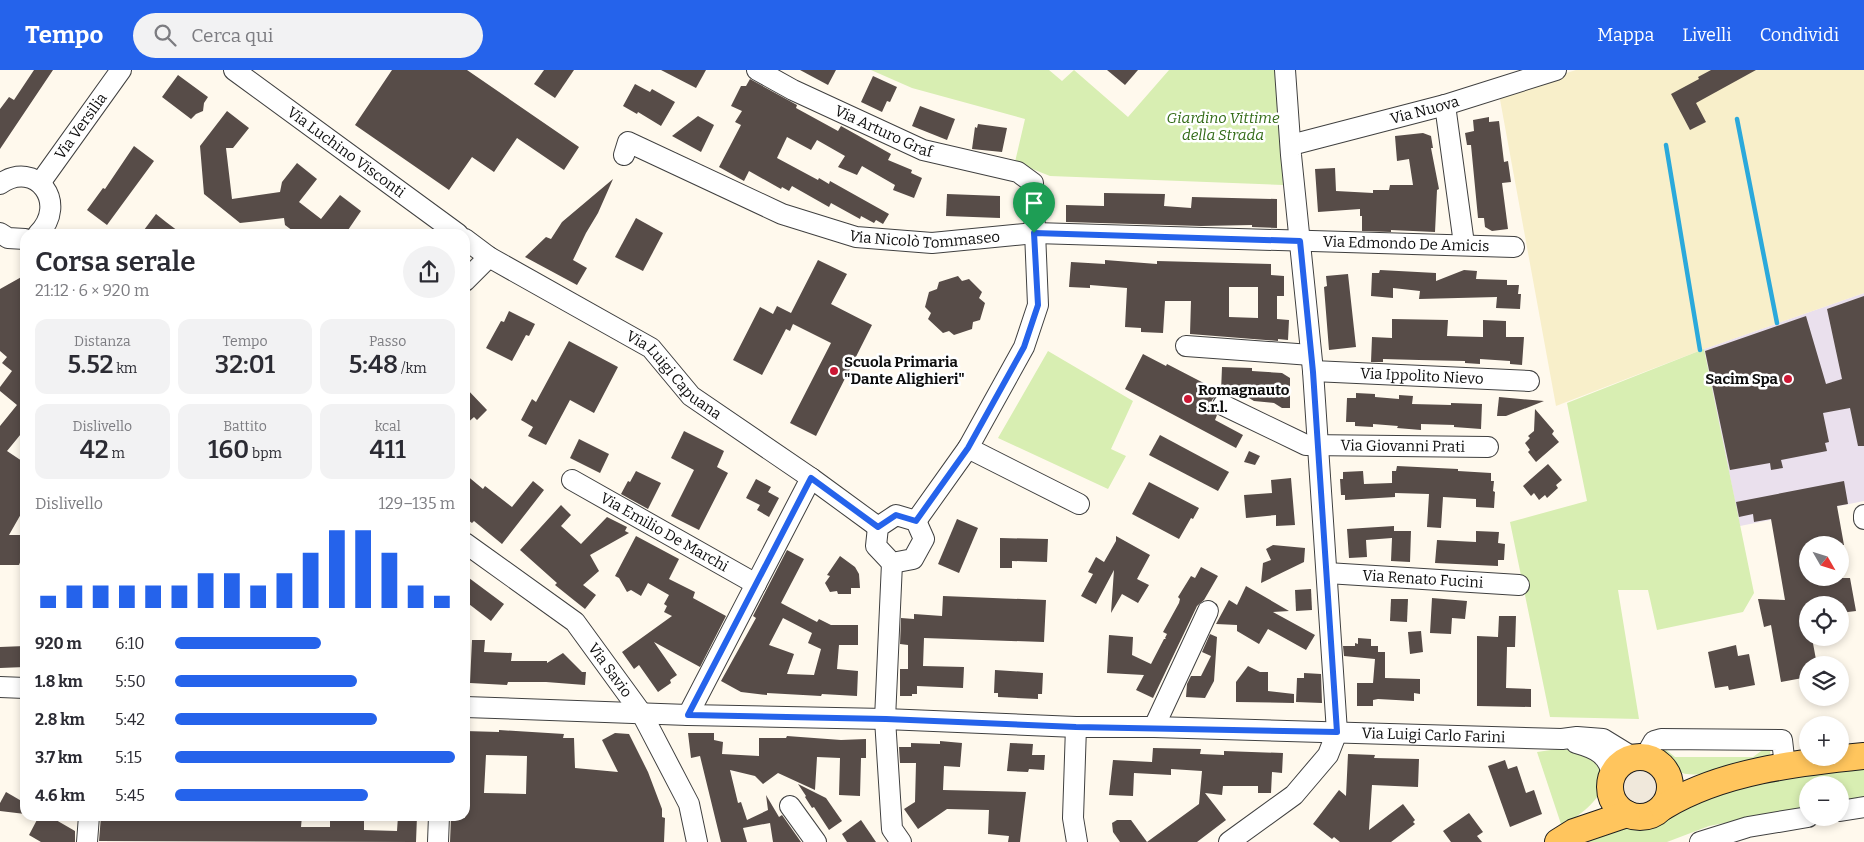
<!DOCTYPE html>
<html lang="it">
<meta charset="utf-8">
<style>
:root{--surface:#fff;--page:#f2f2f3;--text:#2b2b33;--muted:#7c7c81;--accent:#2563eb}
body{margin:0;font-family:Bitter,serif;background:var(--page);color:var(--text);height:100vh;display:flex;flex-direction:column;font-size:19px;white-space:nowrap}
*{box-sizing:border-box;margin:0}
p{font-size:16px;color:var(--muted)}
.icon{flex:none;width:28px;height:28px;fill:none;stroke:currentColor;stroke-width:2;stroke-linecap:round;stroke-linejoin:round}
.map{position:relative;flex:1;overflow:hidden}
.drawer{position:absolute;left:20px;top:159px;width:450px;height:592px;display:flex;flex-direction:column;background:var(--surface);border-radius:15px;box-shadow:0 2px 8px #0003}
.drawer>*{flex:none}
.needle{width:32px;rotate:129deg}
.buttons{position:absolute;left:1799px;top:466px;display:grid;gap:10px}
.buttons a{display:grid;place-items:center;width:50px;height:50px;border-radius:50%;background:var(--surface);box-shadow:0 2px 8px #0003;font-size:25px}
.pin{position:absolute;display:grid;place-items:center;width:42px;height:42px;color:#fff;margin:-51px -21px;border-radius:50% 50% 50% 0;rotate:-45deg;box-shadow:0 0 5px #0007}
.pin .icon{rotate:45deg}
.round{display:grid;place-items:center;flex:none;width:52px;height:52px;border-radius:26px;background:var(--page)}
.headline{display:flex;align-items:center;justify-content:space-between;height:85px;padding:0 15px}
h1{font-size:28px;font-weight:600;line-height:38px}
.figures{display:grid;grid-template-columns:repeat(3,1fr);gap:8px;height:85px;padding:5px 15px}
.figures div{display:grid;align-content:center;border-radius:12px;background:var(--page);text-align:center}
.figures b{font-size:25px;font-weight:600}
.figures small{font-size:14px;font-weight:400}
.figures p{font-size:14px}
.chart{height:140px;padding:10px 15px}
.chart p{display:flex;justify-content:space-between}
.chart svg{width:100%;height:90px;margin-top:5px;stroke:var(--accent);stroke-width:6}
ul{padding:0 15px;list-style:none;font-size:16px}
li{display:grid;grid-template-columns:80px 60px 1fr;align-items:center;height:38px}
li i{height:12px;border-radius:6px;background:var(--accent)}
header{display:flex;align-items:center;gap:30px;box-sizing:border-box;height:70px;padding:0 25px;background:var(--accent);color:#fff}
header strong{font-size:24px}
nav{display:flex;gap:28px;margin-inline-start:auto;font-size:18px}
.search{width:350px;height:45px;background:var(--page);display:flex;align-items:center;gap:12px;box-sizing:border-box;padding:0 18px;border-radius:28px;color:var(--muted);font-size:19px}
.map>svg:first-child{display:block}
.industrial{fill:#eae0ed}
.farmland{fill:#f8efca}
.green{fill:#d8eeb2}
.plaza{fill:#f0e8db}
.lines{fill:none;stroke-linecap:round;stroke-linejoin:round}
.stream{stroke:#2ba9db;stroke-width:4.5}
.building{fill:#574c48;fill-rule:evenodd}
.minor-casing{stroke:#404040;stroke-width:22}
.major-casing{stroke:#1e1e1e;stroke-width:28}
.minor{stroke:#fff;stroke-width:20}
.major{stroke:#ffc55d;stroke-width:26}
.route-casing{stroke:#fff;stroke-width:10}
.route{stroke:#2563eb;stroke-width:6}
.poi-dot{fill:#cb1734;stroke:#fff;stroke-width:2}
.labels{text-anchor:middle;dominant-baseline:central;stroke-width:5;stroke-linejoin:round;paint-order:stroke}
.street-label{font-size:15px;fill:#0d0d0d;stroke:#fff}
.park-label{font-size:15px;font-style:italic;fill:#326b17;stroke:#fff}
.poi-label{font-size:15px;font-weight:bold;fill:#0d0d0d;stroke:#fff;text-anchor:start}
</style>
<header>
<strong>Tempo</strong>
<div class="search"><svg class="icon" aria-label="search" viewBox="0 0 24 24"><circle cx="10" cy="10" r="6"/><path d="M15 15l6 6"/></svg>Cerca qui</div>
<nav><a>Mappa</a><a>Livelli</a><a>Condividi</a></nav>
</header>
<div class="map">
<svg width="1864" height="772" viewBox="0 0 1864 772">
<rect width="100%" height="100%" fill="#fff9ed"/>
<!-- industrial -->
<path class="industrial" d="M1864,223V431L1740,456L1704,279Z"/>
<!-- farmland -->
<path class="farmland" d="M1576,0H1864V223L1704,279L1556,336L1499,24Z"/>
<!-- green -->
<g class="green">
<path d="M871,0H1049L1062,11L1074,0L1128,47L1169,0H1276L1283,115L1050,106L1015,92L1025,49L912,18Z"/>
<path d="M1704,279L1754,523L1743,542L1657,560L1648,520H1618L1639,649L1550,647L1510,452L1587,431L1567,333Z"/>
<path d="M1048,281L1133,331L1111,379L1126,386L1108,419L998,368Z"/>
<path d="M1659,674L1675,687H1753L1768,676L1771,678L1770,685L1768,688C1746,694 1697,712 1677,701C1673,699 1670,694 1666,691C1661,685 1660,682 1659,674Z"/>
<path d="M1558,679L1573,680L1597,686C1599,692 1603,699 1604,705C1606,729 1578,745 1562,757L1537,682Z"/>
<path d="M1864,696V728L1840,731V715H1808L1807,737L1709,756L1667,772H1589L1587,768L1631,753H1653L1671,743L1751,713Z"/>
</g>
<!-- plaza -->
<path class="plaza" d="M1641,695L1653,700L1658,705L1661,715L1659,726L1651,735L1637,738L1625,732L1619,722V715L1620,708L1626,700L1631,697Z"/>
<g class="lines">
<!-- stream -->
<g class="stream">
<path d="M1737,49L1777,253"/>
<path d="M1666,75L1700,280"/>
</g>
</g>
<!-- building -->
<g class="building">
<path d="M34,0H53L0,79V39L9,27L14,30Z"/>
<path d="M392,0H467L579,77L564,100L517,68L494,102L472,87L449,120L355,55Z"/>
<path d="M544,0H574L555,28L534,14Z"/>
<path d="M661,0H706L696,18Z"/>
<path d="M800,0H836L828,15Z"/>
<path d="M1107,0H1138L1125,15Z"/>
<path d="M1711,0H1756L1696,33L1706,52L1690,60L1671,24L1699,9L1698,7Z"/>
<path d="M178,5L208,27L204,33L203,41L196,44L191,49L162,27Z"/>
<path d="M873,6L897,17L890,32L887,31L882,42L861,32Z"/>
<path d="M750,9L797,35L796,38L838,61L841,56L891,84L888,90L912,100L911,103L922,108L914,128L893,120L895,115L862,96L857,105L838,97L845,86L817,70L811,80L787,67L777,88L818,110L819,108L829,114L830,111L889,144L883,154L876,150L874,153L861,146L860,149L831,133L829,137L792,116L789,121L782,117L781,119L749,101L744,111L719,97L741,55L735,52L742,41L731,36L741,16H746Z"/>
<path d="M635,14L650,22L652,19L675,32L661,56L638,42L637,44L623,36Z"/>
<path d="M920,36L955,49L947,70L912,56Z"/>
<path d="M227,41L249,58L233,78H226L232,129L280,122L282,112L297,93L317,109L299,132L321,149L340,125L361,141L346,163L297,164L285,155L284,148L240,153L204,124L200,76Z"/>
<path d="M698,46L714,55L701,82L672,66Z"/>
<path d="M1489,47V52L1499,51L1504,92L1508,91L1511,112L1502,113L1508,159L1492,161L1485,157L1484,148H1478L1471,75H1467L1465,63L1474,61L1473,50Z"/>
<path d="M978,54L1007,58L1002,82L972,79L975,57L977,58Z"/>
<path d="M1423,63L1431,66L1433,78H1431L1439,119L1437,120L1435,162L1391,160V162L1362,161V146H1360V139L1318,142L1315,99L1335,98L1336,121L1373,123V120H1389L1390,115H1413L1409,89L1397,91L1395,66Z"/>
<path d="M134,76L154,91L107,155L87,140L103,118L105,119Z"/>
<path d="M613,109L598,143L586,163L573,190L587,198L577,215L525,187L546,167L551,169L562,152Z"/>
<path d="M1104,123L1165,124L1164,136L1191,138L1192,127L1277,129V158L1252,157V155L1201,156L1066,152V135L1104,136Z"/>
<path d="M947,124L1000,126V148L946,146Z"/>
<path d="M156,144L166,152L182,164H141Z"/>
<path d="M636,148L663,163L643,201L615,187Z"/>
<path d="M818,190L847,204L831,234L872,255L816,366L790,353L831,273L793,254L790,261L786,259L762,305L733,290L760,237L773,244L777,236L791,243Z"/>
<path d="M1105,190L1157,194V191L1271,194V205L1284,206V226H1277V249L1289,250L1288,270L1278,269V271L1190,264L1191,231H1165L1163,263L1141,262V258L1125,257L1127,218L1090,215V218L1069,217L1071,192L1105,194ZM1229,217H1258V248L1229,247Z"/>
<path d="M1380,200L1436,203V211L1464,200L1477,201L1476,209L1507,210V215H1519L1518,224H1521L1520,239L1496,238L1497,227L1419,229L1420,221L1393,218V228L1371,226L1372,203H1379Z"/>
<path d="M1348,204L1356,277L1329,280L1324,217L1327,216L1326,206Z"/>
<path d="M25,205V359L7,381L25,393V437L9,465H24L25,489L21,490L19,495H0V356L17,335L0,321V317L12,301L2,293L7,287L0,281V219Z"/>
<path d="M958,206L962,211L969,209L982,222L979,228L985,233L980,250L973,252L972,259L954,265L949,261L943,263L928,249L931,243L925,237L929,222L937,219L939,212Z"/>
<path d="M1864,226V376H1858L1850,338L1823,343L1829,372L1825,373L1827,381L1781,390L1783,398L1771,400L1770,393L1730,400L1705,281L1806,246L1826,314L1842,309L1827,239Z"/>
<path d="M509,241L535,254L529,266L526,265L512,291L486,278L501,251L504,252Z"/>
<path d="M1392,249L1448,250L1447,266L1483,267V250L1506,251V267H1524L1522,295L1510,294V291L1480,289V294L1465,293V291L1419,290L1383,289V292H1371L1372,267L1392,268Z"/>
<path d="M569,271L618,297L594,343L570,330L546,375L528,366L533,357L521,350L532,329L536,332Z"/>
<path d="M1143,284L1166,296L1167,294L1221,322L1222,297L1252,298V301L1282,303L1290,308V338H1282L1274,333L1254,331L1232,318L1229,324L1222,323L1216,326L1212,330L1211,335L1213,341L1217,345L1215,350L1243,365L1236,378L1125,319Z"/>
<path d="M465,317L487,340L477,350L474,347L465,355Z"/>
<path d="M1356,323L1375,324V327L1399,329V325L1413,326L1412,334L1451,335V333L1482,334L1481,359L1454,357V355L1421,354V360L1397,358L1398,356L1373,354V357L1355,356V352H1346L1347,328H1356Z"/>
<path d="M1499,327L1544,331L1506,346H1497Z"/>
<path d="M1535,339L1554,361L1552,364L1559,372L1536,392L1528,382L1530,380L1525,373L1530,368L1528,366L1534,361Z"/>
<path d="M684,361L724,381L717,397L728,403L699,460L671,446L694,400L671,388Z"/>
<path d="M1160,365L1229,402L1218,421L1149,385Z"/>
<path d="M579,369L609,384L600,403L570,388Z"/>
<path d="M1249,381L1260,386L1255,395L1244,392Z"/>
<path d="M1548,394L1562,410L1556,415L1558,418L1547,428L1545,425L1539,430L1534,423L1531,426L1523,416Z"/>
<path d="M1397,396L1458,399V401L1491,403V411H1494L1493,421L1495,422L1494,438L1476,437V429L1443,427L1441,458L1427,457L1429,424L1395,423V427L1345,430V425H1341L1340,409H1343V402L1363,401L1364,414L1392,413V401H1396Z"/>
<path d="M636,401L661,413L648,439L621,424L628,411L630,412Z"/>
<path d="M465,404L483,419L485,416L512,437L533,411L544,420L502,474L474,451L472,453L465,448Z"/>
<path d="M1291,408L1295,455L1276,456V445L1246,448L1244,425L1272,423L1271,410Z"/>
<path d="M756,409L771,417L768,422L779,428L769,447L757,440L760,435L746,428Z"/>
<path d="M1844,411L1848,434L1837,436L1844,475H1808V508H1850L1856,541L1840,543V535H1808V568H1812L1817,595H1808V607L1781,612L1771,555L1764,557L1758,529L1785,530L1771,449L1754,452L1753,444L1739,447L1736,432Z"/>
<path d="M1149,412L1199,438L1193,449L1191,448L1179,469L1132,444Z"/>
<path d="M561,435L571,445L561,456L581,474L607,447L627,457L625,461L629,463L590,485L599,501L583,515L596,525L585,539L555,515L557,513L520,480Z"/>
<path d="M957,449L978,458L959,503L938,494Z"/>
<path d="M1394,456V461H1411L1410,492L1391,491L1392,468L1366,470L1367,487L1349,488L1347,459Z"/>
<path d="M1476,461L1499,462L1498,473L1505,474L1504,490H1498V496L1435,493L1437,470L1476,472Z"/>
<path d="M636,466L679,489L669,509L695,522L693,528L726,546L700,597L654,572L677,605L670,610L671,613L658,622L639,595L634,599L622,582L672,546L664,542L667,536L664,534L669,525L648,513L641,526L631,520L627,522L619,508L615,506Z"/>
<path d="M1116,466L1150,485L1137,509L1149,515L1138,533L1122,524L1111,543L1114,500L1096,534L1081,526L1093,504L1088,502L1096,487L1104,492L1116,471Z"/>
<path d="M1000,468L1048,469L1047,492L1012,491V498H1000Z"/>
<path d="M1273,475L1305,478L1304,492L1261,513L1263,493L1271,490L1266,479Z"/>
<path d="M787,480L804,489L781,533L817,552L819,549L831,555H858V575H839L837,599L858,601L857,626L822,624L821,626L767,623V625L741,622L721,611L756,548L753,546ZM783,548L812,563L808,573L821,579L814,605L787,604L794,584L769,575Z"/>
<path d="M840,486L855,497L859,504L860,518H851V524H838L837,521L830,522L825,513L830,506L827,505Z"/>
<path d="M1201,497L1218,506L1204,530L1197,536L1153,628L1136,620L1144,605L1107,603L1109,565L1133,567L1132,585L1151,594L1164,569H1166L1165,568L1167,564L1163,562L1179,533L1180,529L1178,527L1191,506L1195,508Z"/>
<path d="M465,505L504,534L491,551L465,531Z"/>
<path d="M1246,516L1289,541L1273,542L1315,565L1306,580L1268,559L1259,574L1237,561V555L1216,554L1229,530L1237,535Z"/>
<path d="M1311,519L1312,540L1296,541L1295,520Z"/>
<path d="M943,526L1046,530L1044,572L924,568L923,596L964,597L963,618L917,616V624H912V626H900V599H908V575L900,574L901,548L914,549V544L942,546Z"/>
<path d="M1432,528L1467,531L1465,549L1452,548L1451,564L1430,563Z"/>
<path d="M1391,529H1408L1407,552L1390,551Z"/>
<path d="M1499,546H1516L1515,577H1507L1506,618L1531,619V637L1477,636V566L1498,567Z"/>
<path d="M1421,561L1423,582L1410,584L1408,562Z"/>
<path d="M1210,564L1217,567L1214,611L1205,628L1186,627L1187,614L1191,606H1201L1211,586L1202,582Z"/>
<path d="M1358,568L1371,569V576H1378V582H1385V608L1420,609V624L1414,623V631L1378,629L1373,630V636H1357V613H1373L1375,589L1344,586L1343,576H1355V573L1358,574Z"/>
<path d="M472,570H485L484,582L512,583L511,591H547V593L563,583L582,602H586L585,615L546,612H508L507,615L470,613Z"/>
<path d="M1736,575L1738,586L1749,584L1755,615L1729,620L1728,616L1715,618L1708,582Z"/>
<path d="M25,576V597L0,598V577Z"/>
<path d="M1248,596L1260,602H1268V621L1294,624V633L1236,632V612Z"/>
<path d="M995,600L1043,603L1042,624H1038V629L998,627V623H994Z"/>
<path d="M1304,603L1321,604L1322,633L1296,632L1297,608H1304Z"/>
<path d="M499,660L564,664L563,668H574L575,698L618,702L602,670L615,663L629,664L648,702L662,739V747L665,748L664,772H450L451,747L465,748V661L499,662ZM486,685L527,686L526,724L484,723Z"/>
<path d="M688,663H714V670L723,672L722,684L759,686V668H786L787,666L841,670L866,669V688H861L860,726L839,725L840,688L817,687L815,720L778,703L763,714L755,706L730,700L738,733L741,732L747,750L768,740L766,725L779,747L782,745L801,772H773L770,753L743,758L747,772H721L700,686L691,688Z"/>
<path d="M940,671L962,673L960,697L944,696L943,720L1026,722L1020,772H1008L1009,766L988,764L989,740L947,739L918,759L904,739L915,732L916,693H900L899,677H911V673L940,674Z"/>
<path d="M1010,673L1033,674L1032,685H1045L1044,700L1029,699L1028,702L1007,701Z"/>
<path d="M1153,678L1201,679L1200,684L1224,685V681L1283,683L1282,703L1272,702L1271,723H1258V716H1223L1222,725L1205,723L1226,750L1197,772H1147L1199,734L1202,701L1171,699V705L1134,703L1133,726L1109,725L1113,690L1152,692Z"/>
<path d="M1348,684L1375,685L1374,688L1419,689L1418,717L1372,715L1369,760L1403,734L1415,750L1413,752L1415,754L1391,772H1340L1334,767L1332,769L1313,754L1339,720L1346,726Z"/>
<path d="M1505,690L1508,699L1517,696L1526,723L1534,720L1542,744L1510,757L1488,696Z"/>
<path d="M798,714L826,728L842,751L829,760L814,737L812,738L805,727L806,726Z"/>
<path d="M6,722L25,733V744L0,741V733Z"/>
<path d="M1469,743L1483,762L1477,766L1482,772H1451L1443,761Z"/>
<path d="M39,746H58L56,750L75,761V772H41L29,765Z"/>
<path d="M101,746L186,748V746H302L301,757H330V749H352V746H364V760L397,761L398,746H417L416,772L99,771Z"/>
<path d="M861,750L876,772H847L842,764Z"/>
<path d="M1117,750H1131L1147,772H1120L1113,762L1112,753Z"/>
</g>
<g class="lines">
<defs>
<g id="minor">
<path id="s1" d="M234,0L458,164"/>
<path id="s2" d="M757,0L793,20L923,80L1018,102L1033,113L1038,235L1024,277L968,378L916,451"/>
<path d="M1445,35L1464,174"/>
<path id="s3" d="M1291,75L1445,35L1556,0"/>
<path id="s4" d="M624,85L628,72L782,144L856,167L932,173L1035,163L1514,177"/>
<path id="s5" d="M40,113L121,0"/>
<path d="M0,114C36,89 69,133 38,164"/>
<path d="M0,163L8,168L25,169"/>
<path id="s6" d="M465,169L489,187L651,278L691,326L811,408L878,457"/>
<path d="M465,211L489,187"/>
<path d="M1186,276L1311,285"/>
<path id="s7" d="M1313,301L1529,311"/>
<path id="s8" d="M1223,335L1306,375L1488,377"/>
<path d="M968,378L1079,434"/>
<path id="s9" d="M572,410L756,514"/>
<path d="M896,445L916,451L924,469L913,489L892,493L876,476L878,457Z"/>
<path d="M1864,445V449"/>
<path id="s10" d="M465,473L575,552L642,644L689,734L697,772"/>
<path d="M892,493L885,649L892,759L901,772"/>
<path id="s11" d="M1327,503L1519,515"/>
<path d="M0,617L25,618"/>
<path id="s12" d="M465,637L688,645L885,649L1076,657H1154L1562,669L1577,667L1603,669L1634,688"/>
<path d="M688,645L811,408"/>
<path d="M1076,657L1073,748L1077,772"/>
<path d="M1154,657L1208,541"/>
<path d="M1576,673C1597,679 1607,684 1613,705"/>
<path d="M1650,689V678L1654,671L1661,669L1782,670L1785,696"/>
<path d="M790,736L816,772"/>
<path d="M1840,741L1864,737"/>
<path d="M87,772L89,746"/>
<path d="M438,772L439,746"/>
<path d="M1229,772L1294,725L1328,685L1337,662L1313,301L1291,85L1285,0"/>
<path d="M1700,772L1748,757L1808,747"/>
</g>
<g id="major">
<circle cx="1640" cy="717" r="30"/>
<path d="M1663,737C1722,701 1797,693 1864,686"/>
<path d="M1558,772L1574,762L1627,744"/>
</g>
</defs>
<!-- minor casing -->
<use href="#minor" class="minor-casing"/>
<!-- major casing -->
<use href="#major" class="major-casing"/>
<!-- minor -->
<use href="#minor" class="minor"/>
<!-- major -->
<use href="#major" class="major"/>
</g>
<g class="lines">
<defs>
<path id="route" d="M1034,163L1300,171L1313,302L1337,662L1076,657L886,649L688,645L811,408L878,457L896,445L916,451L968,378L1024,277L1038,235Z"/>
</defs>
<!-- route casing -->
<use href="#route" class="route-casing"/>
<!-- route -->
<use href="#route" class="route"/>
</g>
<!-- markers -->
<g class="poi-dot">
<circle cx="834" cy="301" r="5"/>
<circle cx="1788" cy="309" r="5"/>
<circle cx="1188" cy="329" r="5"/>
</g>
<g class="labels">
<!-- street labels -->
<g class="street-label">
<text stroke="none"><textPath href="#s3" startOffset="138">Via Nuova</textPath></text>
<text stroke="none"><textPath href="#s5" startOffset="70">Via Versilia</textPath></text>
<text stroke="none"><textPath href="#s2" startOffset="141">Via Arturo Graf</textPath></text>
<text stroke="none"><textPath href="#s1" startOffset="139">Via Luchino Visconti</textPath></text>
<text stroke="none"><textPath href="#s4" startOffset="330">Via Nicolò Tommaseo</textPath></text>
<text stroke="none"><textPath href="#s4" startOffset="812">Via Edmondo De Amicis</textPath></text>
<text stroke="none"><textPath href="#s6" startOffset="251">Via Luigi Capuana</textPath></text>
<text stroke="none"><textPath href="#s7" startOffset="109">Via Ippolito Nievo</textPath></text>
<text stroke="none"><textPath href="#s8" startOffset="189">Via Giovanni Prati</textPath></text>
<text stroke="none"><textPath href="#s9" startOffset="106">Via Emilio De Marchi</textPath></text>
<text stroke="none"><textPath href="#s11" startOffset="96">Via Renato Fucini</textPath></text>
<text stroke="none"><textPath href="#s10" startOffset="195">Via Savio</textPath></text>
<text stroke="none"><textPath href="#s12" startOffset="969">Via Luigi Carlo Farini</textPath></text>
</g>
<!-- park labels -->
<g class="park-label">
<text x="1223" y="48">Giardino Vittime<tspan x="1223" dy="17">della Strada</tspan></text>
</g>
<!-- poi labels -->
<g class="poi-label">
<text x="844" y="292">Scuola Primaria<tspan x="844" dy="17">"Dante Alighieri"</tspan></text>
<text x="1778" y="309" text-anchor="end">Sacim Spa</text>
<text x="1198" y="320">Romagnauto<tspan x="1198" dy="17">S.r.l.</tspan></text>
</g>
</g>
</svg>
<div class="buttons">
<a><svg class="needle" viewBox="-14 -14 28 28"><path d="M0-13l5 13h-10z" fill="#e53935"/><path d="M0 13l5-13h-10z" fill="#7c7c81"/></svg></a>
<a><svg class="icon" aria-label="locate" viewBox="0 0 24 24"><circle cx="12" cy="12" r="6"/><path d="M12 2v4M12 18v4M2 12h4M18 12h4"/></svg></a>
<a><svg class="icon" aria-label="layers" viewBox="0 0 24 24"><path d="M12 4l9 5-9 5-9-5zM3 14l9 5 9-5"/></svg></a>
<a>+</a>
<a>−</a>
</div>
<div class="pin" style="left:1034px;top:163px;background:#1e9e55"><svg class="icon" aria-label="arrive" viewBox="0 0 24 24"><path d="M6 21V4h12l-3 4 3 4H6"/></svg></div>
<section class="drawer">
<div class="headline"><div><h1>Corsa serale</h1><p>21:12 · 6 × 920 m</p></div><a class="round"><svg class="icon" aria-label="share" viewBox="0 0 24 24"><path d="M12 15V3M7 8l5-5 5 5M5 13v7h14v-7"/></svg></a></div>
<div class="figures">
<div><p>Distanza</p><b>5.52<small> km</small></b></div>
<div><p>Tempo</p><b>32:01</b></div>
<div><p>Passo</p><b>5:48<small> /km</small></b></div>
</div>
<div class="figures">
<div><p>Dislivello</p><b>42<small> m</small></b></div>
<div><p>Battito</p><b>160<small> bpm</small></b></div>
<div><p>kcal</p><b>411</b></div>
</div>
<div class="chart"><p><span>Dislivello</span>129–135 m</p>
<svg viewBox="0 0 160 44" preserveAspectRatio="none"><path d="M5 44V38M15 44V33M25 44V33M35 44V33M45 44V33M55 44V33M65 44V27M75 44V27M85 44V33M95 44V27M105 44V17M115 44V6M125 44V6M135 44V17M145 44V33M155 44V38"/></svg>
</div>
<ul>
<li><b>920 m</b>6:10<i style="width:52%"></i></li>
<li><b>1.8 km</b>5:50<i style="width:65%"></i></li>
<li><b>2.8 km</b>5:42<i style="width:72%"></i></li>
<li><b>3.7 km</b>5:15<i style="width:100%"></i></li>
<li><b>4.6 km</b>5:45<i style="width:69%"></i></li>
</ul>
</section>
</div>
